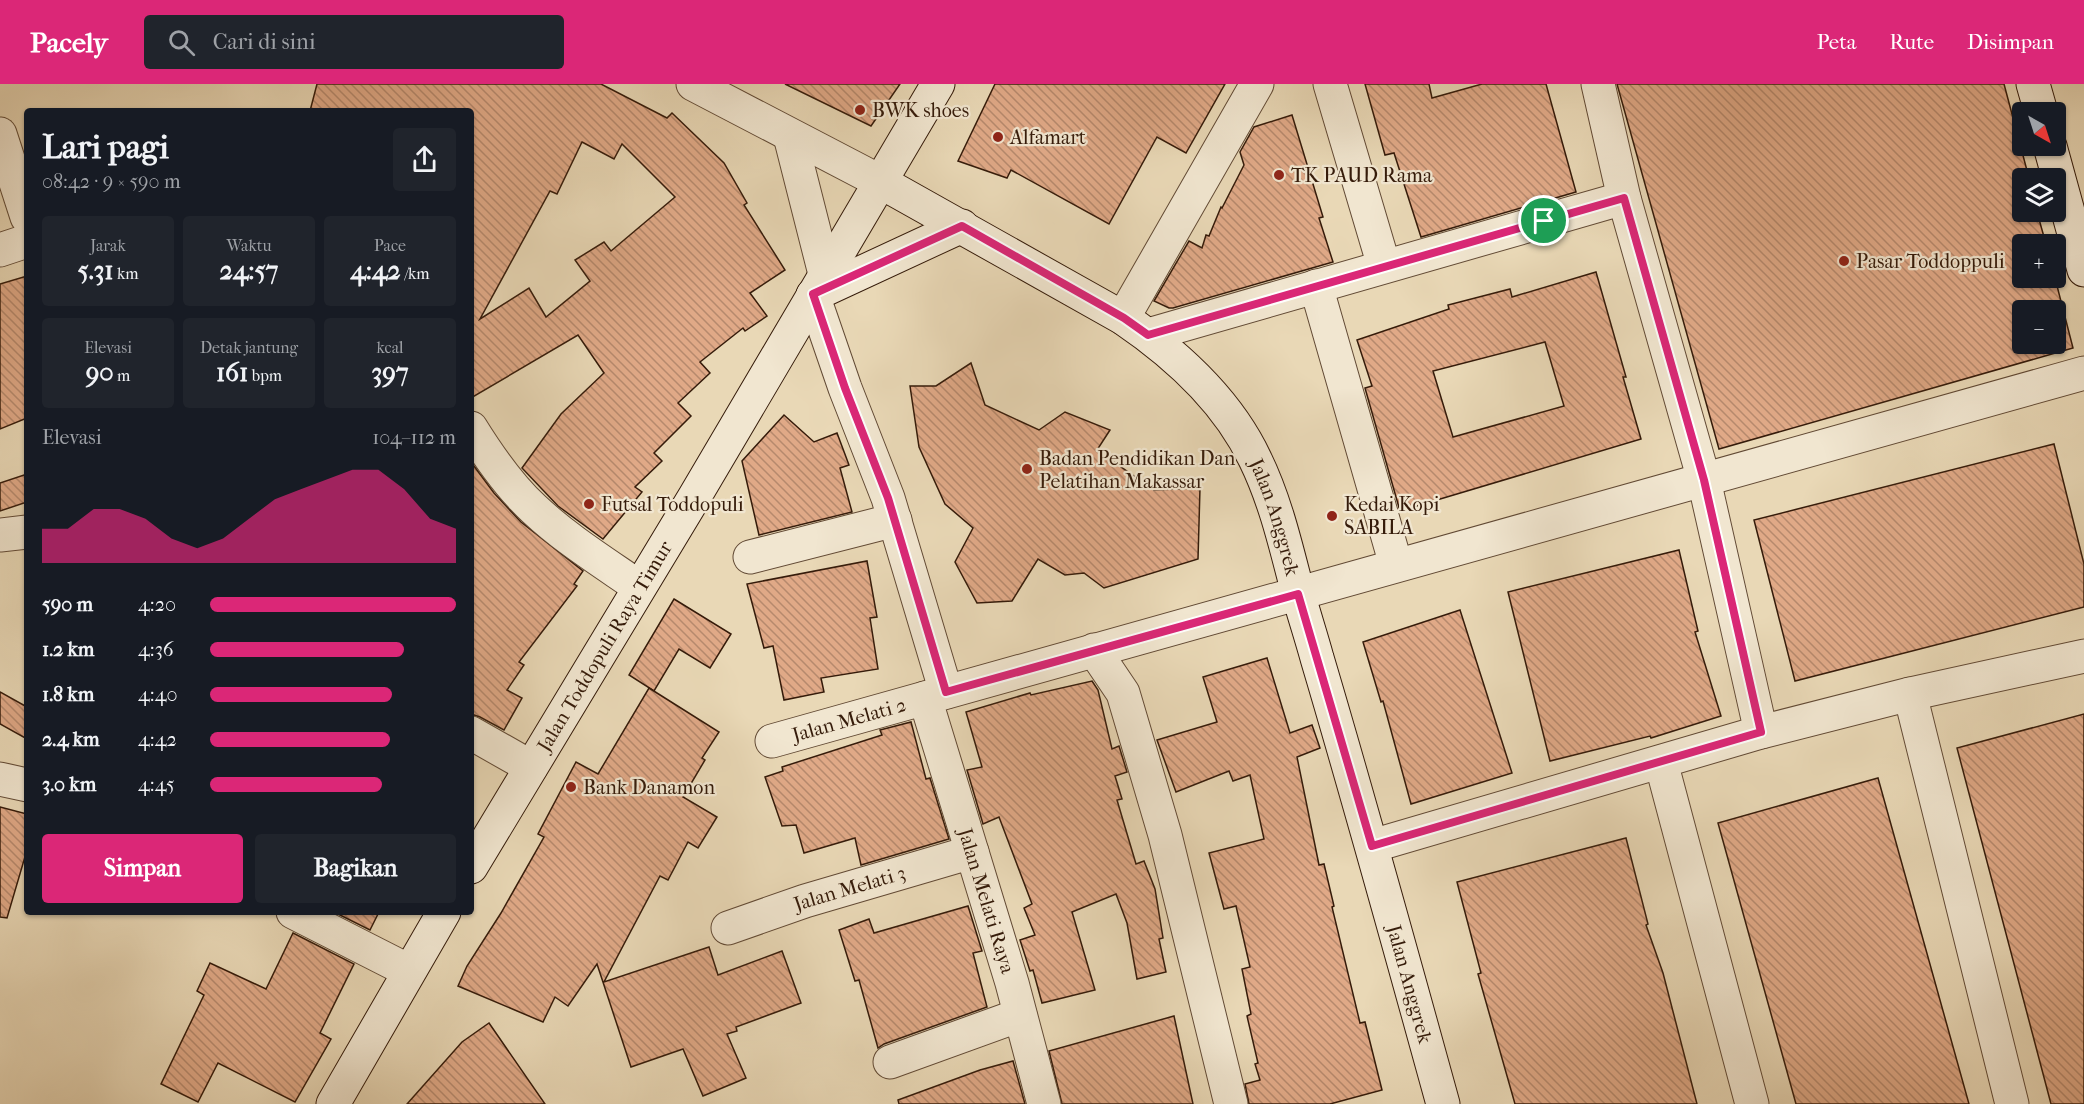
<!DOCTYPE html>
<html lang="id">
<meta charset="utf-8">
<style>
:root{--surface:#171b24;--page:#20242c;--text:#f1f3f6;--muted:#9ea1a6;--accent:#db2777}
body{margin:0;font-family:"IM FELL French Canon",serif;background:var(--page);color:var(--text);height:100vh;display:flex;flex-direction:column;font-size:22px;white-space:nowrap}
*{box-sizing:border-box;margin:0}
p{font-size:20px;color:var(--muted)}
.icon{flex:none;width:33px;height:33px;fill:none;stroke:currentColor;stroke-width:2;stroke-linecap:round;stroke-linejoin:round}
.map{position:relative;flex:1;overflow:hidden}
.sheet{position:absolute;left:24px;top:24px;width:450px;height:807px;display:flex;flex-direction:column;background:var(--surface);border-radius:6px;box-shadow:0 2px 4px #0004}
.sheet>*{flex:none}
.needle{width:39px;rotate:141deg}
.fabs{position:absolute;left:2012px;top:18px;display:grid;gap:12px}
.fabs a{display:grid;place-items:center;width:54px;height:54px;border-radius:6px;background:var(--surface);box-shadow:0 2px 4px #0004;font-size:30px}
.pin{position:absolute;display:grid;place-items:center;width:51px;height:51px;color:#fff;margin:-26px;border:3px solid #fff;border-radius:50%;box-shadow:0 2px 6px #0007}
.round{display:grid;place-items:center;flex:none;width:63px;height:63px;border-radius:6px;background:var(--page)}
.overview{display:flex;align-items:center;justify-content:space-between;height:102px;padding:0 18px}
h1{font-size:33px;font-weight:700;line-height:45px}
.metrics{display:grid;grid-template-columns:repeat(3,1fr);gap:9px;height:102px;padding:6px 18px}
.metrics div{display:grid;align-content:center;border-radius:6px;background:var(--page);text-align:center}
.metrics b{font-size:26px;font-weight:700}
.metrics small{font-size:16px;font-weight:400}
.metrics p{font-size:16px}
.chart{height:168px;padding:12px 18px}
.chart p{display:flex;justify-content:space-between}
.chart svg{width:100%;height:108px;margin-top:6px;fill:var(--accent);opacity:.7}
.cta{display:flex;gap:12px;margin-top:auto;padding:12px 18px}
.cta a{flex:1;height:69px;border-radius:6px;background:var(--accent);color:#fff;font-size:24px;font-weight:700;line-height:69px;text-align:center}
.cta a+a{background:var(--page);color:var(--text)}
ul{padding:0 18px;list-style:none;font-size:20px}
li{display:grid;grid-template-columns:96px 72px 1fr;align-items:center;height:45px}
li i{height:15px;border-radius:8px;background:var(--accent)}
header{display:flex;align-items:center;gap:36px;box-sizing:border-box;height:84px;padding:0 30px;background:var(--accent);color:#fff}
header strong{font-size:28px}
nav{display:flex;gap:33px;margin-inline-start:auto;font-size:21px}
.search{width:420px;height:54px;background:var(--page);display:flex;align-items:center;gap:15px;box-sizing:border-box;padding:0 21px;border-radius:6px;color:var(--muted);font-size:22px}
.map>svg:first-child{display:block}
.building{fill:url(#building-back-hatch);stroke:#351b0a;stroke-width:1.5;fill-rule:evenodd}
.lines{fill:none;stroke-linecap:round;stroke-linejoin:round}
.street-casing{stroke:#624a35;stroke-width:35}
.secondary-casing{stroke:#351b0a;stroke-width:35}
.street{stroke:#f1e6d0;stroke-width:33}
.secondary{stroke:#f1e6d0;stroke-width:33}
.route-casing{stroke:#fff;stroke-width:12}
.route{stroke:#db2777;stroke-width:8}
.poi-dot{fill:#8f2418;stroke:#f1e6d0;stroke-width:2}
.labels{text-anchor:middle;dominant-baseline:central;stroke-width:4.5;stroke-linejoin:round;paint-order:stroke}
.poi-label{font-size:20px;fill:#351b0a;stroke:#f1e6d0;text-anchor:start}
.street-label{font-size:20px;fill:#351b0a;stroke:#f1e6d0}
</style>
<header>
<strong>Pacely</strong>
<div class="search"><svg class="icon" aria-label="search" viewBox="0 0 24 24"><circle cx="10" cy="10" r="6"/><path d="M15 15l6 6"/></svg>Cari di sini</div>
<nav><a>Peta</a><a>Rute</a><a>Disimpan</a></nav>
</header>
<div class="map">
<svg width="2084" height="1020" viewBox="0 0 2084 1020">
<defs>
<pattern id="building-back-hatch" width="6" height="6" patternUnits="userSpaceOnUse" patternTransform="scale(1.5)"><rect width="6" height="6" fill="#e0a987"/><path d="M-1 5l2 2M0 0l6 6M5-1l2 2" fill="none" stroke="#b6896d"/></pattern>
</defs>
<rect width="100%" height="100%" fill="#e9d8b6"/>
<filter id="stains"><feTurbulence type="fractalNoise" baseFrequency=".00333" numOctaves="4"/><feColorMatrix values="0 0 0 0 .2 0 0 0 0 .09 0 0 0 0 .02 0 0 0 .5 -.17"/></filter>
<radialGradient id="worn" r=".72"><stop offset=".6" stop-color="#630" stop-opacity="0"/><stop offset="1" stop-color="#630" stop-opacity=".3"/></radialGradient>
<!-- building -->
<g class="building">
<path d="M317,0H601L667,34L672,29L724,79L747,119L744,121L785,186L750,209L767,232L745,247L743,244L700,278L710,289L678,319L691,332L654,369L662,377L635,403L642,408L603,455L558,422L522,384L561,330L604,289L578,251L471,314V27H310ZM582,58L614,75L622,60L675,113L611,167L604,158L575,176L590,197L546,233L529,204L480,235L550,107L557,110Z"/>
<path d="M785,0H900L871,42Z"/>
<path d="M995,0H1225L1186,69L1157,53L1109,140L1011,86L1007,94L958,77Z"/>
<path d="M1365,0H1429L1432,14L1482,0H1546L1576,108L1421,153L1394,69L1385,71Z"/>
<path d="M1617,0H2004L2029,94H2022V128H2037L2046,160H2022V194H2055L2073,264L1719,365ZM2022,226H2055V260H2022Z"/>
<path d="M1292,31L1323,133L1319,134L1333,178L1173,224H1169L1154,217L1189,157L1202,164L1206,151L1209,152L1221,123L1222,124L1244,81L1240,68L1254,43Z"/>
<path d="M1596,188L1626,293H1623L1641,355L1400,427L1365,304L1372,302L1357,256L1449,225L1448,221L1510,205L1512,213ZM1545,258L1564,322L1453,353L1433,287Z"/>
<path d="M27,192V334L0,345V200Z"/>
<path d="M971,279L985,321L1039,346L1065,328L1110,346L1097,366L1154,406L1200,404L1198,475L1104,504L1084,489L1065,491L1038,475L1012,517L977,519L955,478L973,444L945,420L919,363L910,302H936Z"/>
<path d="M784,331L814,358L837,349L849,381L840,384L852,428L759,451L742,377Z"/>
<path d="M2054,360L2084,480V523L1795,597L1754,436Z"/>
<path d="M471,378L494,409L521,438L583,487L574,500L577,502L519,578L524,581L507,606L522,614L504,646L480,633L471,630Z"/>
<path d="M27,390V418L0,427V399Z"/>
<path d="M1679,466L1698,547L1695,548L1721,632L1651,654L1650,652L1550,677L1508,508Z"/>
<path d="M867,477L877,533L870,534L878,585L821,594L824,608L784,616L773,562L764,564L747,500Z"/>
<path d="M674,515L731,550L710,584L679,565L654,607L629,591Z"/>
<path d="M1460,526L1512,689L1411,720L1383,617L1381,618L1363,558Z"/>
<path d="M1267,574L1290,649L1312,641L1320,664L1297,673L1319,781L1324,780L1334,822L1332,823L1360,939L1365,938L1382,1006L1330,1020H1249L1245,1000L1260,996L1255,980L1258,979L1247,932L1251,930L1242,885L1250,883L1236,822L1224,825L1209,769L1264,755L1250,691L1233,697L1229,687L1176,708L1157,656L1217,638L1203,593Z"/>
<path d="M1092,597L1098,606L1112,665L1119,662L1127,688L1115,692L1122,715L1117,716L1136,780L1144,777L1155,805L1163,854L1159,855L1166,888L1137,895L1127,839L1116,810L1072,828L1095,906L1042,919L1033,886L1030,887L1020,856L1035,851L1024,824L1032,820L999,733L983,740L967,686L982,683L966,628L1030,609L1031,611Z"/>
<path d="M649,604L719,648L702,674L705,676L683,713L717,733L698,764L688,758L668,796L660,792L604,898L709,863L718,891L782,867L801,919L736,943L737,947L727,950L746,994L703,1012L683,965L631,983L597,880L568,922L555,913L543,938L458,902L467,882L501,829L544,753L538,750L576,678L598,690Z"/>
<path d="M0,608L27,623V655L0,640Z"/>
<path d="M2084,630V1020H2051L1957,664Z"/>
<path d="M911,638L926,695L930,694L949,755L861,781L855,754L804,769L796,741L782,742L765,693L783,687L782,683L882,651L880,646Z"/>
<path d="M1878,694L1969,1020H1796L1718,739Z"/>
<path d="M0,723L27,730V766L7,834L0,833Z"/>
<path d="M1626,754L1648,840L1646,841L1663,889L1697,1020H1515L1478,890L1481,889L1457,798Z"/>
<path d="M968,822L982,867L973,869L987,923L884,960L878,964L859,896L855,897L839,846L869,835L874,849Z"/>
<path d="M334,828H379L370,846Z"/>
<path d="M293,849L354,880L320,949L331,955L295,1018L218,979L198,1018L161,1000L204,911L197,907L210,879L266,905Z"/>
<path d="M1174,932L1193,1020H1062L1049,967Z"/>
<path d="M489,939L545,1020H407L462,958Z"/>
<path d="M1013,977L1025,1020H899L898,1016L980,986Z"/>
</g>
<g class="lines">
<defs>
<g id="street">
<path d="M693,0L879,97"/>
<path d="M1330,0L1384,182"/>
<path d="M1598,0L1624,114L1704,396L1761,648"/>
<path d="M0,50L27,133"/>
<path d="M790,52L825,190"/>
<path d="M0,166L27,157"/>
<path d="M1316,202L1396,481"/>
<path d="M813,211L845,304L888,414L946,608"/>
<path d="M1123,234L1257,0"/>
<path d="M1148,251L1624,114"/>
<path d="M471,344C489,373 509,402 534,425C566,455 603,478 639,503"/>
<path d="M0,451L27,448"/>
<path d="M750,473L895,436"/>
<path d="M1094,566L1123,609L1165,751L1231,1020"/>
<path d="M1910,610L2012,1020"/>
<path id="s1" d="M925,614L1012,899L1044,1020"/>
<path d="M471,649L531,683"/>
<path id="s2" d="M772,657L2084,289"/>
<path d="M1661,678L1752,1020"/>
<path d="M0,695L27,701"/>
<path d="M1372,762L1761,648L1910,610L2084,572"/>
<path d="M293,828L409,887"/>
<path id="s3" d="M728,844L805,817L972,768"/>
<path d="M890,978L1020,931"/>
</g>
<g id="secondary">
<path d="M2033,0L2041,28"/>
<path d="M2050,62L2084,186"/>
<path id="s4" d="M879,97L1123,234C1176,270 1227,316 1255,375C1276,418 1286,463 1298,509C1304,531 1311,552 1317,574C1361,722 1402,871 1443,1020"/>
<path d="M813,211L962,142"/>
<path id="s5" d="M471,783L695,412L938,0"/>
<path d="M333,1020L444,828"/>
</g>
</defs>
<!-- street casing -->
<use href="#street" class="street-casing"/>
<!-- secondary casing -->
<use href="#secondary" class="secondary-casing"/>
<!-- street -->
<use href="#street" class="street"/>
<!-- secondary -->
<use href="#secondary" class="secondary"/>
</g>
<g class="lines">
<defs>
<path id="route" d="M1624,114L1704,396L1761,648L1372,762L1298,510L946,608L888,414L845,304L813,210L962,142L1124,234L1148,251Z"/>
</defs>
<!-- route casing -->
<use href="#route" class="route-casing"/>
<!-- route -->
<use href="#route" class="route"/>
</g>
<!-- markers -->
<g class="poi-dot">
<circle cx="860" cy="26" r="6"/>
<circle cx="998" cy="53" r="6"/>
<circle cx="1279" cy="91" r="6"/>
<circle cx="1844" cy="177" r="6"/>
<circle cx="1027" cy="385" r="6"/>
<circle cx="589" cy="420" r="6"/>
<circle cx="1332" cy="432" r="6"/>
<circle cx="571" cy="703" r="6"/>
</g>
<g class="labels">
<!-- poi labels -->
<g class="poi-label">
<text x="872" y="26">BWK shoes</text>
<text x="1010" y="53">Alfamart</text>
<text x="1291" y="91">TK PAUD Rama</text>
<text x="1856" y="177">Pasar Toddoppuli</text>
<text x="1039" y="374">Badan Pendidikan Dan<tspan x="1039" dy="23">Pelatihan Makassar</tspan></text>
<text x="601" y="420">Futsal Toddopuli</text>
<text x="1344" y="420">Kedai Kopi<tspan x="1344" dy="23">SABILA</tspan></text>
<text x="583" y="703">Bank Danamon</text>
</g>
<!-- street labels -->
<g class="street-label">
<text stroke="none"><textPath href="#s4" startOffset="537">Jalan Anggrek</textPath></text>
<text stroke="none"><textPath href="#s5" startOffset="258">Jalan Toddopuli Raya Timur</textPath></text>
<text stroke="none"><textPath href="#s2" startOffset="80">Jalan Melati 2</textPath></text>
<text stroke="none"><textPath href="#s3" startOffset="128">Jalan Melati 3</textPath></text>
<text stroke="none"><textPath href="#s1" startOffset="212">Jalan Melati Raya</textPath></text>
<text stroke="none"><textPath href="#s4" startOffset="1023">Jalan Anggrek</textPath></text>
</g>
</g>
<rect width="100%" height="100%" filter="url(#stains)"/>
<rect width="100%" height="100%" fill="url(#worn)"/>
</svg>
<div class="fabs">
<a><svg class="needle" viewBox="-14 -14 28 28"><path d="M0-13l5 13h-10z" fill="#e53935"/><path d="M0 13l5-13h-10z" fill="#9ea1a6"/></svg></a>
<a><svg class="icon" aria-label="layers" viewBox="0 0 24 24"><path d="M12 4l9 5-9 5-9-5zM3 14l9 5 9-5"/></svg></a>
<a>+</a>
<a>−</a>
</div>
<div class="pin" style="left:1544px;top:137px;background:#1e9e55"><svg class="icon" aria-label="arrive" viewBox="0 0 24 24"><path d="M6 21V4h12l-3 4 3 4H6"/></svg></div>
<section class="sheet">
<div class="overview"><div><h1>Lari pagi</h1><p>08:42 · 9 × 590 m</p></div><a class="round"><svg class="icon" aria-label="share" viewBox="0 0 24 24"><path d="M12 15V3M7 8l5-5 5 5M5 13v7h14v-7"/></svg></a></div>
<div class="metrics">
<div><p>Jarak</p><b>5.31<small> km</small></b></div>
<div><p>Waktu</p><b>24:57</b></div>
<div><p>Pace</p><b>4:42<small> /km</small></b></div>
</div>
<div class="metrics">
<div><p>Elevasi</p><b>90<small> m</small></b></div>
<div><p>Detak jantung</p><b>161<small> bpm</small></b></div>
<div><p>kcal</p><b>397</b></div>
</div>
<div class="chart"><p><span>Elevasi</span>104–112 m</p>
<svg viewBox="0 0 160 44" preserveAspectRatio="none"><path d="M0 44V30L10 30L20 22L30 22L40 26L50 34L60 38L70 34L80 26L90 18L100 14L110 10L120 6L130 6L140 14L150 26L160 30V44z"/></svg>
</div>
<ul>
<li><b>590 m</b>4:20<i style="width:100%"></i></li>
<li><b>1.2 km</b>4:36<i style="width:79%"></i></li>
<li><b>1.8 km</b>4:40<i style="width:74%"></i></li>
<li><b>2.4 km</b>4:42<i style="width:73%"></i></li>
<li><b>3.0 km</b>4:45<i style="width:70%"></i></li>
</ul>
<div class="cta"><a>Simpan</a><a>Bagikan</a></div>
</section>
</div>
